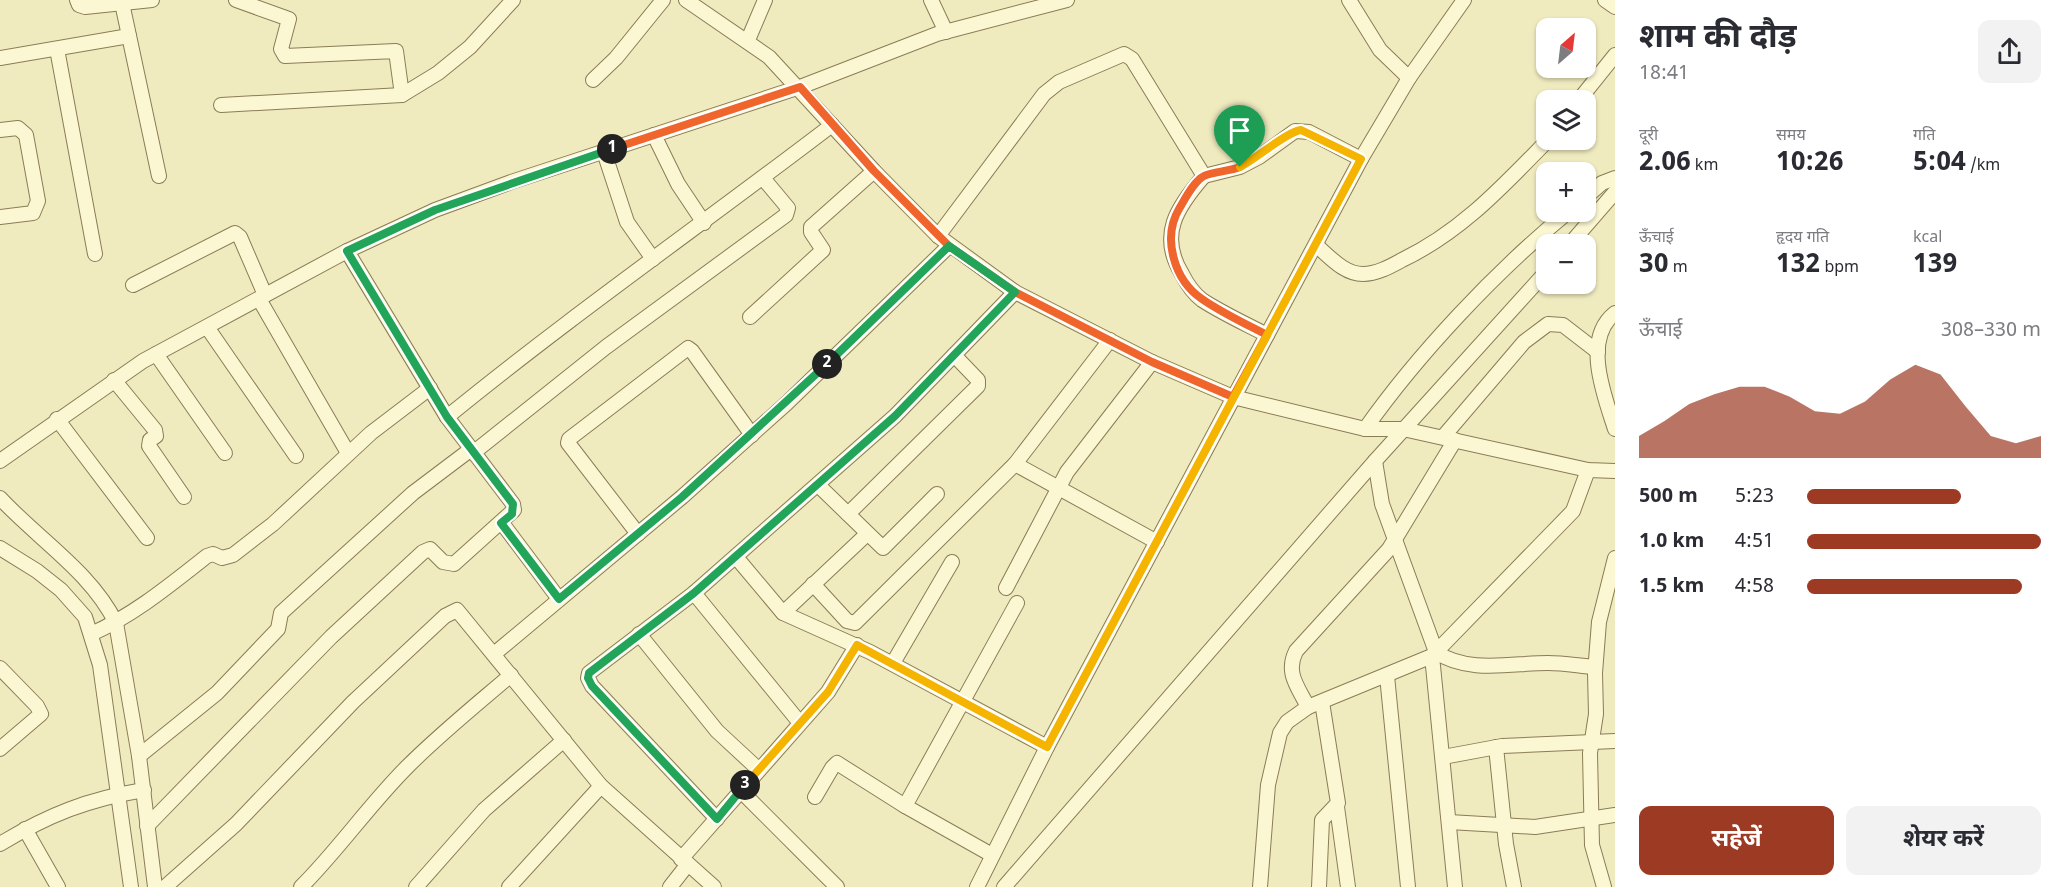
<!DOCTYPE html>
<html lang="hi">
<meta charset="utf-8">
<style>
:root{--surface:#fff;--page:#f2f2f3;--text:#2b2b33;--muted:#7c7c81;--accent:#9d3a23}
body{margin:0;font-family:Georgia,"Noto Sans Devanagari",serif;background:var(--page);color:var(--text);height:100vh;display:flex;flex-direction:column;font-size:22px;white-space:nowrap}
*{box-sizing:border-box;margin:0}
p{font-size:20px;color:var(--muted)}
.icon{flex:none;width:33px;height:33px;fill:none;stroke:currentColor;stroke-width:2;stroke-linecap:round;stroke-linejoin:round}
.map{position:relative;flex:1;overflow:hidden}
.panel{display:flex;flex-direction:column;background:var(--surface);width:450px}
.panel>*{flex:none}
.needle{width:39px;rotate:28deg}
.controls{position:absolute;left:1536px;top:18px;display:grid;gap:12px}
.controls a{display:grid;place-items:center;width:60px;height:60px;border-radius:12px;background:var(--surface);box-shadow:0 2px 4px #0004;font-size:30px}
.pin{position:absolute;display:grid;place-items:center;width:51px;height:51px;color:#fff;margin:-62px -26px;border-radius:50% 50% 50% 0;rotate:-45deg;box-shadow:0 0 6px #0007}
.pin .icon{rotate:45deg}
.km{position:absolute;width:30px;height:30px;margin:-15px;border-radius:50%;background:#222;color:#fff;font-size:16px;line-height:30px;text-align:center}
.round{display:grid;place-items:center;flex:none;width:63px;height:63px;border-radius:12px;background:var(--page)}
.summary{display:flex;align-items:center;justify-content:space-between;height:102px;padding:0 24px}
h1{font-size:33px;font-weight:700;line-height:45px}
.stats{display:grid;grid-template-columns:repeat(3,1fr);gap:9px;height:102px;padding:6px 24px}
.stats div{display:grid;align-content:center}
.stats b{font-size:26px;font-weight:700}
.stats small{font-size:16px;font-weight:400}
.stats p{font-size:16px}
.chart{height:168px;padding:12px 24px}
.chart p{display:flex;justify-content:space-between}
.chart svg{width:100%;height:108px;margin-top:6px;fill:var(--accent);opacity:.7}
.button{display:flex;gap:12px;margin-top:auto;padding:12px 24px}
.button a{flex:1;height:69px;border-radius:12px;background:var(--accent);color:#fff;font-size:24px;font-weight:700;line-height:69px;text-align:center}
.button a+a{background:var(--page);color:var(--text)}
ul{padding:0 24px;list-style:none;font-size:20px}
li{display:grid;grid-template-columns:96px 72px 1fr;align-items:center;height:45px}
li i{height:15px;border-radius:8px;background:var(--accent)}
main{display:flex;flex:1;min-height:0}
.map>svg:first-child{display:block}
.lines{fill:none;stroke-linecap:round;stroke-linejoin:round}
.minor-casing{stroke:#8a7c56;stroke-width:16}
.minor{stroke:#fbf7d3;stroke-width:14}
.split-1-casing{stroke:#fff;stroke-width:12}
.split-2-casing{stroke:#fff;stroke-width:12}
.split-3-casing{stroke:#fff;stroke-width:12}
.split-4-casing{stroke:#fff;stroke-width:12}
.split-1{stroke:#f0652b;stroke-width:8}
.split-2{stroke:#22a559;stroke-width:8}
.split-3{stroke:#22a559;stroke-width:8}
.split-4{stroke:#f5b400;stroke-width:8}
</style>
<main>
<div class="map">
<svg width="1615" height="887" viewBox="0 0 1615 887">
<rect width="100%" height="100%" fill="#f0ebbf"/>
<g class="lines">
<defs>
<g id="minor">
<path d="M77,0L79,5L85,7L152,0"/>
<path d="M236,0L289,19L281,49L285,56L396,51L402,95"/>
<path d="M686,0L769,57L874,171L938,236L1015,292L1152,362L1233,397L1365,429H1403L1588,470L1615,471"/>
<path d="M931,0L946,32"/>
<path d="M1349,0L1380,50L1409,78"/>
<path d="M1605,0L1615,7"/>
<path d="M122,3L159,176"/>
<path d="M748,40L765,0"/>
<path d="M57,49L95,254"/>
<path d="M0,58L129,36"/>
<path d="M593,80L616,58L663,0"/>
<path d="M1579,100L1615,55"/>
<path d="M221,105L402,95L438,73L470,47L513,0"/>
<path d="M0,130L18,128L26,135L38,201L33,213L0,217"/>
<path d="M654,135L678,184L704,223"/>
<path d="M604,152L627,222L653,259"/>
<path d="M1204,176L1240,167L1259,157L1295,131L1309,132L1361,159"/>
<path d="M1586,197L1602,183L1615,178"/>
<path d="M938,236L1044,94L1059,82L1124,54L1132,59L1204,176C1177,207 1158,235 1182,274C1187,284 1193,293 1202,300C1222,313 1246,324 1267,335"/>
<path d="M1570,244L1615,192"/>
<path d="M1317,246C1330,257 1344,274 1363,274C1377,274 1391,266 1402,260C1461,232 1503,186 1548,140"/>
<path d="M133,285L235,233L240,237L265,295"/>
<path d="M259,299L348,453"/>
<path d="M1615,313C1582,339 1604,395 1615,429"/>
<path d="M750,317L823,250L811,232V227L874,171"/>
<path d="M207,327L296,456"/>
<path d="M1110,340L1015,464L1157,542"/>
<path d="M156,354L225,453"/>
<path d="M114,380L155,430L156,436L150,440L149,446L184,497"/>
<path d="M447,417C572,315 704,223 832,125"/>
<path d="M57,419L147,538"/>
<path d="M1365,429C1418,354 1496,271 1568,212"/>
<path d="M1443,437L1524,342L1548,324L1563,325L1598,352"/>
<path d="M473,453L606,347L786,215L788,208L763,178"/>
<path d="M0,461L143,361L347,251L435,210L511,182L800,87L937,34L1067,0"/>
<path d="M1375,461L1382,504L1436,652C1468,674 1512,663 1548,663C1564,663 1580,666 1595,667"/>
<path d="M818,485L883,548L937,494"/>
<path d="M0,498C38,539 91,572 116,623L139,756L155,887"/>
<path d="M848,514L978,386V380L954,355"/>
<path d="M502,523L559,599"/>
<path d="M638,534L568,443L569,439L688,348L692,351L752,435"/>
<path d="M0,548L37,571L61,590L85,617L100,665L131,887"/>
<path d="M736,557L783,613L870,652L1047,747"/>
<path d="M813,584L847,621L855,623L1015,464"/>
<path d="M1006,588L1067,472L1152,362"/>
<path d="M694,593L800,723"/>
<path d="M783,613L867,534"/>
<path d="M91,634C134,615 170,585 207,556L213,554L222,558L233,555L273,524L371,433L430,388"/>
<path d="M639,634L717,731L758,769"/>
<path d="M494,654L682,497L787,403L949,246"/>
<path d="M1432,656L1455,887"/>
<path d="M893,663L952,562"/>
<path d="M0,668L37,706L41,714L0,749"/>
<path d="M1387,676L1408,887"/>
<path d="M1308,707C1298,687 1285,673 1296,651L1389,549L1455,440"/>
<path d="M1496,747L1506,844L1514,887"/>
<path d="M139,756L217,693L278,629L281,613L413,493L470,450"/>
<path d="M1443,757L1502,746L1615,741"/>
<path d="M740,790L837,887"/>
<path d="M815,797L832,768L837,763L905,806"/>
<path d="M1337,807L1348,887"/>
<path d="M717,819L592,686L588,678L589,673L694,593L895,416L1015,292"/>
<path d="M1449,822L1535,827L1615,815"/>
<path d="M147,826L331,637L423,552L430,549L443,562L454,564L514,510L513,504L447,417L347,251"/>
<path d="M25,829L58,887"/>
<path d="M0,844C48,815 88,799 144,790"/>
<path d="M992,855L905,806L1017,603"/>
<path d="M681,859L828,692L857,645"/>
<path d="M165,887L236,824L353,702L445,616L457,610L601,786L714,887"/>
<path d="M301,887C339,849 369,805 407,767C440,734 476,705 511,675"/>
<path d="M416,887L484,810L564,740"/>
<path d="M509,887L601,786"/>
<path d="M670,887L688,864"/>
<path d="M977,887L1047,747L1361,159L1409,78L1464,0"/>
<path d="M1004,887L1375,461L1546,272"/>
<path d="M1260,887L1268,785L1280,733L1287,722L1308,707L1432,656L1573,511L1588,470"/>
<path d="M1319,887L1322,820L1338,803L1322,702"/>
<path d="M1604,887L1592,845L1590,753L1596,714L1595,673L1599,622L1615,558"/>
</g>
</defs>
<!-- minor casing -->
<use href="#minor" class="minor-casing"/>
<!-- minor -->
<use href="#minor" class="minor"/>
</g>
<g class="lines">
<defs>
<path id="split-1" d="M612,149L800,87L874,171L949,246L1015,292L1152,362L1233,397L1267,335C1246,324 1222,313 1202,299C1174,280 1162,238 1179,209C1185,199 1194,181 1204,176C1212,172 1230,171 1240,167"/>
<path id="split-2" d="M612,149L435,210L347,251L447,417L513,504L512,514L501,523L559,599L682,497L827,364"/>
<path id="split-3" d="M745,785L717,819L592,686L588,678L589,673L694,593L895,416L1015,292L949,246L827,364"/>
<path id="split-4" d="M745,785L828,692L857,645L1047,747L1361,159L1301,130C1286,132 1256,159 1240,167"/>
</defs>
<!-- split-1 casing -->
<use href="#split-1" class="split-1-casing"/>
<!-- split-2 casing -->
<use href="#split-2" class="split-2-casing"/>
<!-- split-3 casing -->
<use href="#split-3" class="split-3-casing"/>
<!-- split-4 casing -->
<use href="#split-4" class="split-4-casing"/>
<!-- split-1 -->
<use href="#split-1" class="split-1"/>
<!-- split-2 -->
<use href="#split-2" class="split-2"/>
<!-- split-3 -->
<use href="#split-3" class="split-3"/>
<!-- split-4 -->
<use href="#split-4" class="split-4"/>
</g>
</svg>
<div class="controls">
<a><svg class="needle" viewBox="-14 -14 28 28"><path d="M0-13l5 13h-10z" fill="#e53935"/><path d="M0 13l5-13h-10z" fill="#7c7c81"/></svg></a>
<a><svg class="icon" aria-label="layers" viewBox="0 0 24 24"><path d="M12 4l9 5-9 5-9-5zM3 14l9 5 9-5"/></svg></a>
<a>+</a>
<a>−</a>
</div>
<div class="pin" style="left:1240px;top:167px;background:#1e9e55"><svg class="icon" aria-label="arrive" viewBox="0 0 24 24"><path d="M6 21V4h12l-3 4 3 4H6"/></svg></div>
<b class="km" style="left:612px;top:149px">1</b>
<b class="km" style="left:827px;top:364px">2</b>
<b class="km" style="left:745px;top:785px">3</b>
</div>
<section class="panel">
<div class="summary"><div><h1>शाम की दौड़</h1><p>18:41</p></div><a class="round"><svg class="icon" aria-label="share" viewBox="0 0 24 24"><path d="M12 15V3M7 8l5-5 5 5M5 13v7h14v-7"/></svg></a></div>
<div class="stats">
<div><p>दूरी</p><b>2.06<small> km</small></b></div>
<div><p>समय</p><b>10:26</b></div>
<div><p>गति</p><b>5:04<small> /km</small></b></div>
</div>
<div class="stats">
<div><p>ऊँचाई</p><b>30<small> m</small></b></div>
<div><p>हृदय गति</p><b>132<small> bpm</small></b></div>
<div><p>kcal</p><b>139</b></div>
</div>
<div class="chart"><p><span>ऊँचाई</span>308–330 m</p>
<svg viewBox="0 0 160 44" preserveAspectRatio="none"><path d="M0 44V35L10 29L20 22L30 18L40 15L50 15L60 19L70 25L80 26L90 21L100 12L110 6L120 10L130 23L140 35L150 38L160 35V44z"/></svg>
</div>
<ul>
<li><b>500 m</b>5:23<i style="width:66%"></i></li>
<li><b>1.0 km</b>4:51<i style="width:100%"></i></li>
<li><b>1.5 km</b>4:58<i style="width:92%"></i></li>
</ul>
<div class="button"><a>सहेजें</a><a>शेयर करें</a></div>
</section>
</main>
